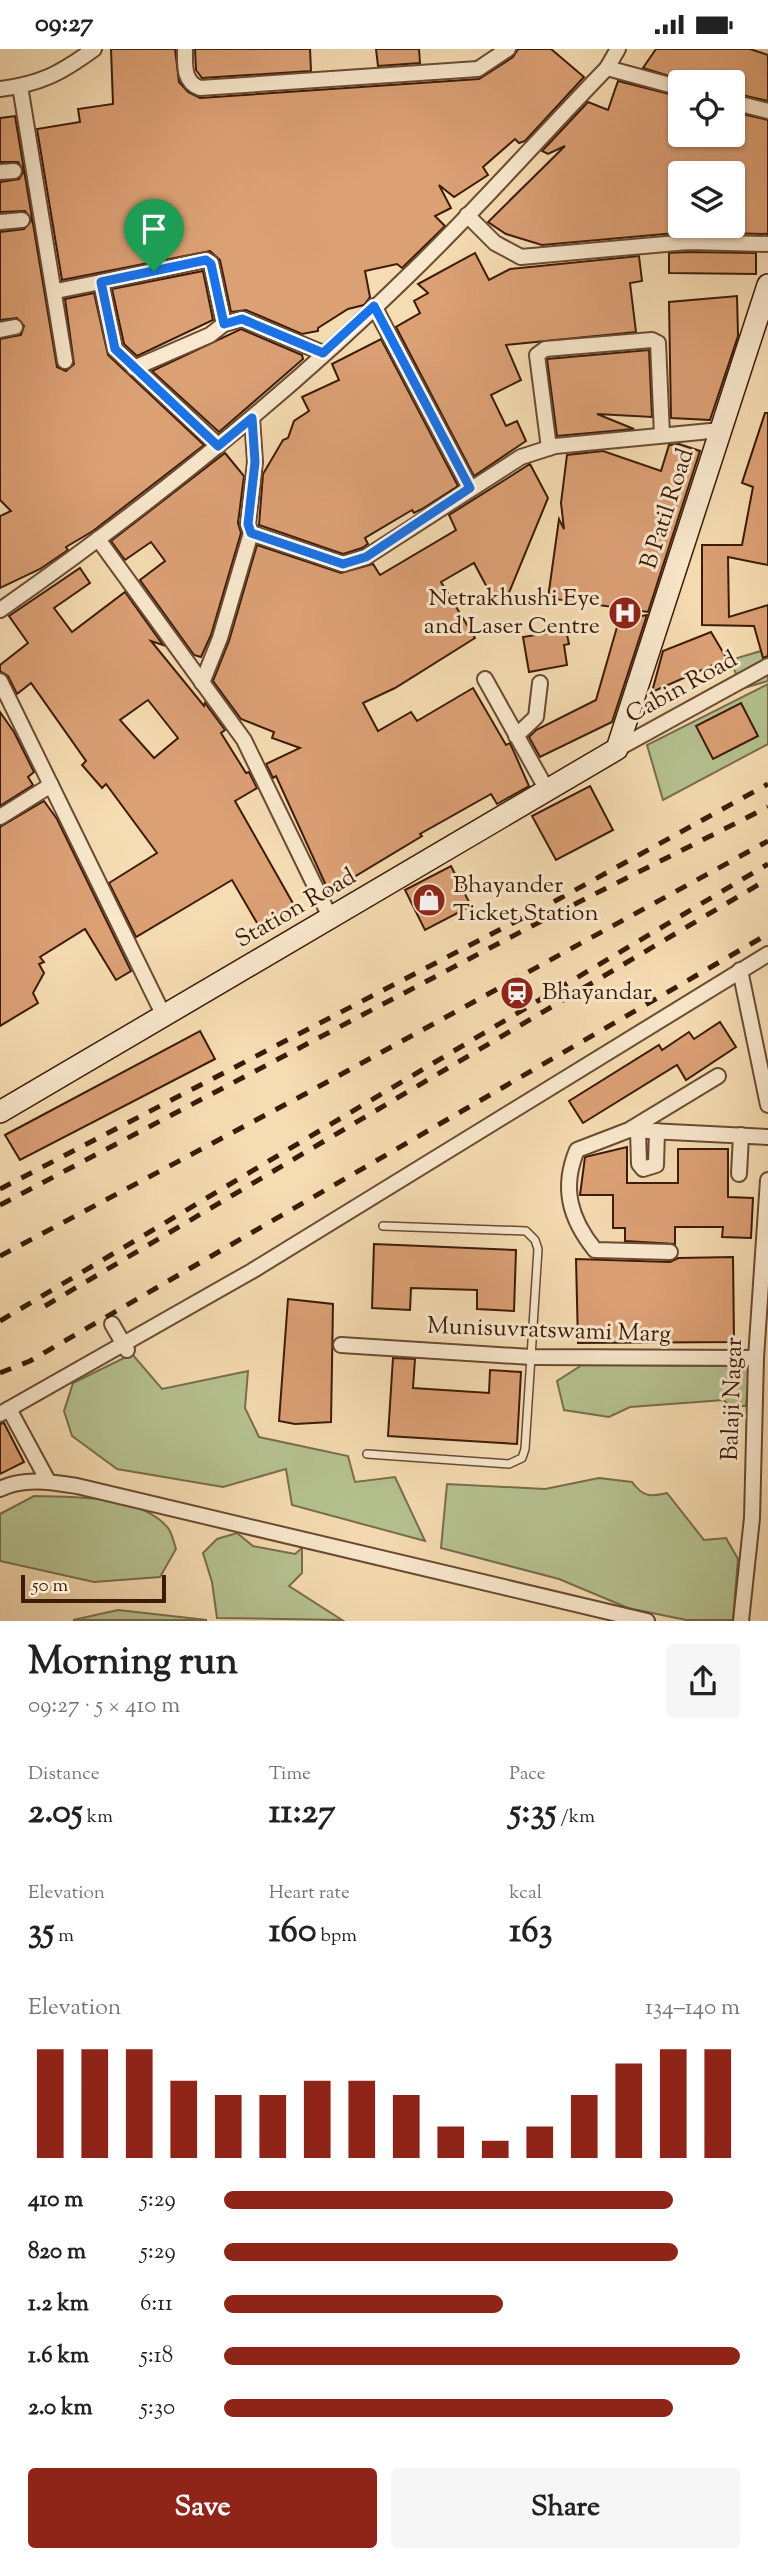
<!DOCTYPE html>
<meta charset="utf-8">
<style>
:root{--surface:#fff;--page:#f6f6f6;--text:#222;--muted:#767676;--accent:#8f2418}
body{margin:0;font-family:"Sorts Mill Goudy",serif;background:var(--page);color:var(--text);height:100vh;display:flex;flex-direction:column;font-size:26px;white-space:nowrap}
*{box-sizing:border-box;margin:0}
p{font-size:23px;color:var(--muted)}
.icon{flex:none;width:38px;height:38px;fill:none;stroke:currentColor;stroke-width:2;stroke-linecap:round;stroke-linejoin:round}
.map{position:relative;height:1572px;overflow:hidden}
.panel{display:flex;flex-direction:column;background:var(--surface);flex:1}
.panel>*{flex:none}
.tools{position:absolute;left:668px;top:21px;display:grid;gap:14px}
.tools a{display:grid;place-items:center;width:77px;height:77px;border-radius:7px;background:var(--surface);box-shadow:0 2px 5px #0004;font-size:35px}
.scale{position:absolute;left:21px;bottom:18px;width:145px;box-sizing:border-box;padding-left:7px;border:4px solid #3c1b07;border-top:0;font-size:19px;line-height:24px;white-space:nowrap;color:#3c1b07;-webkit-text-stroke:5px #f9e8cd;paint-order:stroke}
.pin{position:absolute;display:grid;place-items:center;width:60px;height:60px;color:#fff;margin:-72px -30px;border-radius:50% 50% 50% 0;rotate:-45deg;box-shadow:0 0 7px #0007}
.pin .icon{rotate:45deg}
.round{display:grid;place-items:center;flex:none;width:74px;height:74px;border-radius:7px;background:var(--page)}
.headline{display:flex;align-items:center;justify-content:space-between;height:119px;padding:0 28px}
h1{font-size:38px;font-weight:700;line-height:52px}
.stats{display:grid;grid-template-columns:repeat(3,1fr);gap:10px;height:119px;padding:7px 28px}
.stats div{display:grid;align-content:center}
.stats b{font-size:35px;font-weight:700}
.stats small{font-size:19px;font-weight:400}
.stats p{font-size:19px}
.chart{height:196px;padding:14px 28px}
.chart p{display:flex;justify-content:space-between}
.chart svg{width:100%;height:126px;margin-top:7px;stroke:var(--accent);stroke-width:6}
.action{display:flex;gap:14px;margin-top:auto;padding:14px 28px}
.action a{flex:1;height:80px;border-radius:7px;background:var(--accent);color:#fff;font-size:28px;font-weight:700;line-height:80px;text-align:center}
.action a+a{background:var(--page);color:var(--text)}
ul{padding:0 28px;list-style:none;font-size:23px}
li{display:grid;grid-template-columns:112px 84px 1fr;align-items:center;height:52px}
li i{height:18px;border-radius:9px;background:var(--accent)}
.status{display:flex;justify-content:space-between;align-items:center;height:49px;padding:0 35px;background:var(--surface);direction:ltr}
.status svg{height:19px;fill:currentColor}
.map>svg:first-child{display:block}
.green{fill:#b6c291;stroke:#796e4c;stroke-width:2}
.building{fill:#dca075;stroke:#3c1b07;stroke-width:2;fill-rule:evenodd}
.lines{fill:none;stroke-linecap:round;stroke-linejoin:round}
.lane-casing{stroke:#6a4b32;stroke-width:10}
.street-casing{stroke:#6a4b32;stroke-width:18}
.secondary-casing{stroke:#3c1b07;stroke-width:24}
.lane{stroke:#f9e8cd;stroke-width:7}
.street{stroke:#f9e8cd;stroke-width:14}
.secondary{stroke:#f9e8cd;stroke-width:21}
.rail{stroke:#3c1b07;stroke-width:5;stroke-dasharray:12 12;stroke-linecap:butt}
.route-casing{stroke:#fff;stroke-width:14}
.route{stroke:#1a73e8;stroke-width:9}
.labels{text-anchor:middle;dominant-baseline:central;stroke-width:6;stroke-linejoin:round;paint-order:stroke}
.street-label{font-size:24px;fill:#3c1b07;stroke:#f9e8cd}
.poi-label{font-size:24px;fill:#3c1b07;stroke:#f9e8cd;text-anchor:start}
</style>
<div class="status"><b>09:27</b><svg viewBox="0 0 49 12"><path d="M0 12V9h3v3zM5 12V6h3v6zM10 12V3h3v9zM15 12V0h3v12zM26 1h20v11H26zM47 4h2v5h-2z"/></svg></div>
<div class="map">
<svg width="768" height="1572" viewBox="0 0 768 1572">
<rect width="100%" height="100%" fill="#f6dcb2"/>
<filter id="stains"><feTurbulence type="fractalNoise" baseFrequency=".00286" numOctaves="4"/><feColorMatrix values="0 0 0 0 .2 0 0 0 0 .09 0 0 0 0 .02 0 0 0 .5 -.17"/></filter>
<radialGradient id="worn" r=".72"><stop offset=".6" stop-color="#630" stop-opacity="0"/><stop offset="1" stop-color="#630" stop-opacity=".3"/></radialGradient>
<!-- green -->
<g class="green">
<path d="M768,600V632L744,639L733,619L737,609Z"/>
<path d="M768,635V695L663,751L647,696Z"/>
<path d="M132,1305L162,1340L248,1322L245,1359L259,1388L348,1407L355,1433L395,1428L425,1492L292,1456L286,1420L223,1438L117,1420L72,1387L64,1362L73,1334Z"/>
<path d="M582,1316L750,1317L746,1357H729L724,1351L630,1358L609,1368L564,1361L557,1332Z"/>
<path d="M599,1429L632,1433C643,1448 650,1448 667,1444L704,1491L726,1489L738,1510L733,1571H686L628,1559L559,1530L441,1499L447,1435L545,1440Z"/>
<path d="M34,1447C73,1448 141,1446 168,1479C172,1484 174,1494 176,1500L160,1528L94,1533L0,1512V1465Z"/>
<path d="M237,1484L253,1497L295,1505L302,1499V1524L289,1537L342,1571L217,1569L212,1533L203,1504L217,1490Z"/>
<path d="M118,1561L207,1571H73Z"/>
</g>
<!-- building -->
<g class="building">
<path d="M111,0H175L179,33L188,43L200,49L479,30L513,8L518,0H551L584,28L525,92L519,94L515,90L483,118L488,126L454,148L439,136L451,159L435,167L445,177L402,219L397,215L365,222L370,248L364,256L348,260L318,279V282L302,285L246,261L231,263L220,211L210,202L62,231L37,80L80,73L78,60L113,55Z"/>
<path d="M195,0H310L311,22L202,29L196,21Z"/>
<path d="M376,0H419L420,14L378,17Z"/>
<path d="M656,0H750L768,6V52L733,44V33H689L643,19Z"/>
<path d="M618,32L681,48V86L715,92L717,86H733V63L768,71V185L687,183L542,196L506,185L488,173L565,97L548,105L542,102L588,53L608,61ZM681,124H739L734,139L743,142L733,177H681Z"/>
<path d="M15,67L57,318L66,322L74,315L65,250L94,244L108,306L204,396L93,482L66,498L68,501L40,520L0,539V467L11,462L0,451V290L21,286L24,277L17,269L0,271V183L24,180L32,171L25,162L0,163V133L19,130L24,122L18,113H0V69Z"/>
<path d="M688,203L756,204V225L669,224V204Z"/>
<path d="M475,204L489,231L510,220L639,207L642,232L630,234L636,283L506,296L521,331L491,346L506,377L517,372L526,392L474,427L396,278L420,264L414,252L428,244L418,235Z"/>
<path d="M203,222L213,271L137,307L124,295L112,240Z"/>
<path d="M737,247L738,287L710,371L671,369L669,253Z"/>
<path d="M241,280L302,306L303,310L219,383L152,322Z"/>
<path d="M381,290L458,437L422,460L414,464L412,461L365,489L368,495L362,499L343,505L259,476L263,425L283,391L288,389L294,372L309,362L302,348L339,331L332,315Z"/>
<path d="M649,301L652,368L597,365L634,380L557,387L547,310Z"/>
<path d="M765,364H768V516L728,508L729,568L768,556V607L763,609L754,577L702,576V496H742L753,438L742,434Z"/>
<path d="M679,395L700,402L648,563L548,549L559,470L564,480L561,454L567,406L603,402L661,422L669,396Z"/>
<path d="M225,404L244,427L238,474L241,484L211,586L201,608L194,606L140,531L165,512L151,493L125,511L111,492Z"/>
<path d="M530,415L548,449L506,551L490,544L474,514L441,533L475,589L395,639L363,654L378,682L411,663L417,672L473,639L506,696L510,694L529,737L497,755L491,745L420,785L422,787L329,843L276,727L273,729L266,715L300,699L272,689L274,683L241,670L213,632L229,592L257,496L341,524L373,515L380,526L456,481L449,466Z"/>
<path d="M80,519L90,534L54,559L72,583L125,543L163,596L151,592L204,657L205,654L225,681L221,684L246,724L249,723L257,739L235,752L299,865L264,886L232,831L136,888L109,834L157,804L106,735L102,739L82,716L86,712L31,634L17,645L8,627L0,622V616L28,594L9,567ZM148,651L178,689L154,709L120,671Z"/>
<path d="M647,566L612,673L540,708L529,688L536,681L596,651L619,571Z"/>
<path d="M566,581L569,595L564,596L567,616L529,623L523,588Z"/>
<path d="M711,583L727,610L652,643L663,602Z"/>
<path d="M741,654L758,687L713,710L696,677Z"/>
<path d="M0,663L14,683L34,723L28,728L33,736L0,757Z"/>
<path d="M590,737L613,781L556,811L532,767Z"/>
<path d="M44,752L57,770L131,922L116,931L85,880L40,908L44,913L39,915L44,924L33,944L38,954L0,977V778Z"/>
<path d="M451,817L471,857L425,881L405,841Z"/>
<path d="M720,973L736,998L686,1031L677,1016L583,1074L569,1052L659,996L662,1001L689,983L694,990Z"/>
<path d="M200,982L215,1010L20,1111L5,1086Z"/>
<path d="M627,1098V1134H678V1100H728V1148L753,1149L751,1189L722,1188L723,1178H675V1195L625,1192V1179H613V1146H580L585,1108Z"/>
<path d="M374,1195L516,1201L514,1262L477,1260V1241L411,1239L410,1261L372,1259Z"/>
<path d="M733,1208L734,1293L578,1294L576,1210L670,1213L678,1209Z"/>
<path d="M288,1250L333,1255L331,1373L295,1375L279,1372Z"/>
<path d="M393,1309L415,1310L413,1339L489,1344L490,1321L521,1323L517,1395L388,1387Z"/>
<path d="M4,1374L24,1413L0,1425V1375Z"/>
</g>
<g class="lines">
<defs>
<path id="lane" d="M367,1405L509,1415L522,1409L525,1400L538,1200L535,1191L526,1182L383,1177"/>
<g id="street">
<path d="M185,0C185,16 183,33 200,39L478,20L508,0"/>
<path d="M607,19L681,39"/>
<path d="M20,37L65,312"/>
<path d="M0,40C41,35 61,24 94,0"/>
<path d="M733,53L768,62"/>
<path d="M0,123L14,122"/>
<path d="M467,166L495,194L521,208L688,193L768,195"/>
<path d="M0,173L22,171"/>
<path d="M101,233L206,211L211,214L224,275"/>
<path d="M56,242L101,233L115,300L218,396"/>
<path d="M374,257L470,439"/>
<path d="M0,281L15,278"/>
<path d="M134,319L210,286L224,275L242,270L323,304"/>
<path d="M549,399L537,306L545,300L652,291L658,294L662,386"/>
<path d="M251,484L343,515L366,508L521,408L555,397L721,381"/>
<path d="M98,490L244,691L331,870"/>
<path d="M0,561C146,459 286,347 413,222C480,157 542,86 607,19L618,0"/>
<path d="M485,630L547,741"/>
<path d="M0,632L164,967"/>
<path d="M202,634L220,589L251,484L248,475L255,413L252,369"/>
<path d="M516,687L536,668L540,634"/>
<path d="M617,700L768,617"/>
<path d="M0,768L51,736"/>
<path d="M740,921L768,1056"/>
<path d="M630,1081L768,1088"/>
<path d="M638,1081L639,1115L643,1120L656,1116L657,1082"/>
<path d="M739,1125L741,1086"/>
<path d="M670,1203L595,1201C570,1170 561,1139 577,1101L629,1081L718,1027"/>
<path d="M112,1275L127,1301"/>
<path d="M341,1296L531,1308L756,1309"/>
<path d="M9,1360L48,1432"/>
<path d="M0,1365L252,1222L768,905"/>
<path d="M0,1440C23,1428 52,1433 77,1437L647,1572"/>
<path d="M741,1572L752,1469L756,1309L768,1131"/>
</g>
<path id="secondary" d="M0,1063L617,700L768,236"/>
</defs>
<!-- lane casing -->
<use href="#lane" class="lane-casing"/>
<!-- street casing -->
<use href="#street" class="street-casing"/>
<!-- secondary casing -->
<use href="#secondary" class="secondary-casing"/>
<!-- lane -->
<use href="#lane" class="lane"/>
<!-- street -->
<use href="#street" class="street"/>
<!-- secondary -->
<use href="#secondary" class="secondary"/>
<!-- rail -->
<g class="rail">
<path d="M0,1140L557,851L768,735"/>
<path d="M0,1156L549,868L768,758"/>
<path d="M0,1207L307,1044L768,792"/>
<path d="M45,1257L768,830"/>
<path d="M0,1272L768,815"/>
<path d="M0,1324L30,1312L768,885"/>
</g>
</g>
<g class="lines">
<defs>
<path id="route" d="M206,211L211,215L224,275L242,270L323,304L374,257L470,439L366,508L343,515L251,484L248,475L255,413L252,369L218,397L115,300L101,233Z"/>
</defs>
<!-- route casing -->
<use href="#route" class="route-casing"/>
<!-- route -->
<use href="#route" class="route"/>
</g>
<!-- icons -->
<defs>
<symbol id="hospital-disc" viewBox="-11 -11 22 22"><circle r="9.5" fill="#8f2418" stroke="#f9e8cd"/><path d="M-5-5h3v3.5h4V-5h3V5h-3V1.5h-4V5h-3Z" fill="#fff"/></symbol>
<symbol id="shop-disc" viewBox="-11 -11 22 22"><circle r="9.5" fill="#8f2418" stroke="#f9e8cd"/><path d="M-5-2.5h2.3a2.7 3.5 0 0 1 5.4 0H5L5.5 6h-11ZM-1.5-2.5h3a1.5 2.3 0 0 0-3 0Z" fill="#fff"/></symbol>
<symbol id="station-disc" viewBox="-11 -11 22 22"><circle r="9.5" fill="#8f2418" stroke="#f9e8cd"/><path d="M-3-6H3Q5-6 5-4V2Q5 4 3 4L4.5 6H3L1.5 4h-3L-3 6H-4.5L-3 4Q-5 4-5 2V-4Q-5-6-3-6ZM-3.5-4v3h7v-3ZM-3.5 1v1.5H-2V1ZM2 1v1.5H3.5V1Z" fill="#fff"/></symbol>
</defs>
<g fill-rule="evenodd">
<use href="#hospital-disc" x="606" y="545" width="38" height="38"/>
<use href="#shop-disc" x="410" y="832" width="38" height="38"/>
<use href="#station-disc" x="498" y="925" width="38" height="38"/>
</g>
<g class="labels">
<!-- street labels -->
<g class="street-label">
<text transform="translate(668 460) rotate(-72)">B Patil Road</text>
<text transform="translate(682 639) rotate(-29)">Cabin Road</text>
<text transform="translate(296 860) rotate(-30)">Station Road</text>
<text transform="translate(549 1282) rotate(2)">Munisuvratswami Marg</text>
<text transform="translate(733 1350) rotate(-88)">Balaji Nagar</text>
</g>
<!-- poi labels -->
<g class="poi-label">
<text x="600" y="550" text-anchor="end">Netrakhushi Eye<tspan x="600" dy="28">and Laser Centre</tspan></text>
<text x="453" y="837">Bhayander<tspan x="453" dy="28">Ticket Station</tspan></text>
<text x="542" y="944">Bhayandar</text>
</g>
</g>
<rect width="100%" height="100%" filter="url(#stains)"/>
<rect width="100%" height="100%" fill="url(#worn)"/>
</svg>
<div class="tools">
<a><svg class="icon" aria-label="locate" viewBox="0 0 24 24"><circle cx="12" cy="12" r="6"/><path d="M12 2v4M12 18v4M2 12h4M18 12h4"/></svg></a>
<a><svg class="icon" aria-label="layers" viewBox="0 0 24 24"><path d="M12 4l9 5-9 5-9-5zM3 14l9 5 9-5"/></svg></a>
</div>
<div class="scale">50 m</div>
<div class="pin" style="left:154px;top:222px;background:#1e9e55"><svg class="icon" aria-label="arrive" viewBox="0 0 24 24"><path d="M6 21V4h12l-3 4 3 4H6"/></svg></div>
</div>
<section class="panel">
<div class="headline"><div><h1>Morning run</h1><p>09:27 · 5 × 410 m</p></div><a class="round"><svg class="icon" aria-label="share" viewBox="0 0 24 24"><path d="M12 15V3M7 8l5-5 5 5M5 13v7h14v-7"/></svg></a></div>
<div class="stats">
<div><p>Distance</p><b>2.05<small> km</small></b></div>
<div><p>Time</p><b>11:27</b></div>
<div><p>Pace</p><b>5:35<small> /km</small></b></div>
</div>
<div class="stats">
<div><p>Elevation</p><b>35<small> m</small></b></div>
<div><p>Heart rate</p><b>160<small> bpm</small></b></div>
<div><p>kcal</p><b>163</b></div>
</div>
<div class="chart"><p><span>Elevation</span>134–140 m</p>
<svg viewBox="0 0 160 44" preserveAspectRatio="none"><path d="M5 44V6M15 44V6M25 44V6M35 44V17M45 44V22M55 44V22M65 44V17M75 44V17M85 44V22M95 44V33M105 44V38M115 44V33M125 44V22M135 44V11M145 44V6M155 44V6"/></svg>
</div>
<ul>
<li><b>410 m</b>5:29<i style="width:87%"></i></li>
<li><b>820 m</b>5:29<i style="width:88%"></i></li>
<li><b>1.2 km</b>6:11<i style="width:54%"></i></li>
<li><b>1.6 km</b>5:18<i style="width:100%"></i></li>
<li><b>2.0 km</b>5:30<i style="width:87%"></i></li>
</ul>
<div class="action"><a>Save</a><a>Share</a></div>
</section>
